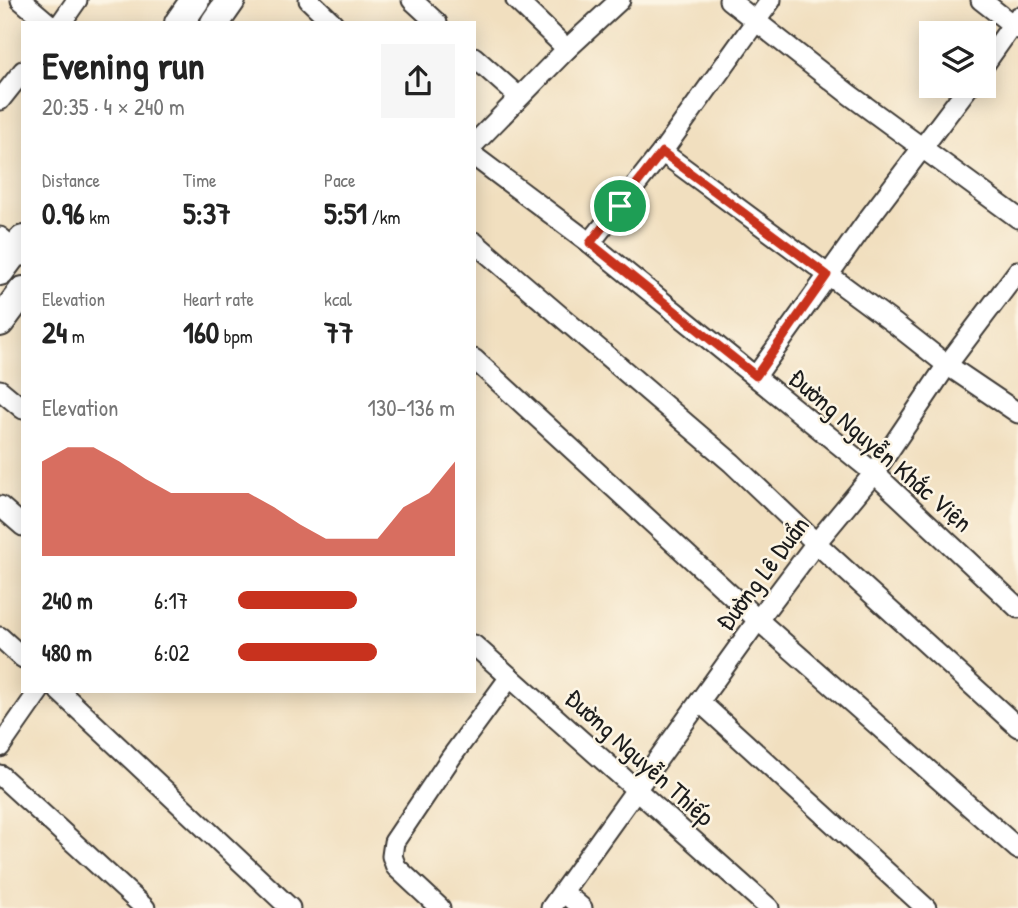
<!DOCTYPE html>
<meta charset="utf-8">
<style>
:root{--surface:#fff;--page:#f6f6f6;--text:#222;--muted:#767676;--accent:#c8321e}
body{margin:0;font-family:"Patrick Hand",sans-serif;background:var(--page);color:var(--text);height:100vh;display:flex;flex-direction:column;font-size:26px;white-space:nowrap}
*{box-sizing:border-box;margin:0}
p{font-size:23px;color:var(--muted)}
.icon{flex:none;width:38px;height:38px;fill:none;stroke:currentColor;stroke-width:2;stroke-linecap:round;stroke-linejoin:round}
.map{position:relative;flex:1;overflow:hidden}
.panel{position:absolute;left:21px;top:21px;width:455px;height:672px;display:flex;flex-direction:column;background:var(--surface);border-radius:0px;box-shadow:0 4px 18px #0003}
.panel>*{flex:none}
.controls{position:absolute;left:919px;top:21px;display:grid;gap:14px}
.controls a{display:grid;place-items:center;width:77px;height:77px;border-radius:0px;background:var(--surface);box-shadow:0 4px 18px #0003;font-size:35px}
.pin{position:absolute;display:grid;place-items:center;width:60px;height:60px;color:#fff;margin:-30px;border:4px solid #fff;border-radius:50%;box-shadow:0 2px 7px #0007}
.round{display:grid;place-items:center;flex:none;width:74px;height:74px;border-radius:0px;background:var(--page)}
.headline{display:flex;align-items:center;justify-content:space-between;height:119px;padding:0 21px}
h1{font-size:38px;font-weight:700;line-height:52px}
.stats{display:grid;grid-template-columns:repeat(3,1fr);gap:10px;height:119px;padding:7px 21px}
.stats div{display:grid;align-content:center}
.stats b{font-size:30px;font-weight:700}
.stats small{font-size:19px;font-weight:400}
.stats p{font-size:19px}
.chart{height:196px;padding:14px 21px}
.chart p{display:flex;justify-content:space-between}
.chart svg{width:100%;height:126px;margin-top:7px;fill:var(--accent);opacity:.7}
ul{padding:0 21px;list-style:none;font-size:23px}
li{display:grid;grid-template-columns:112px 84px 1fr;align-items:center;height:52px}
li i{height:18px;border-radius:9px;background:var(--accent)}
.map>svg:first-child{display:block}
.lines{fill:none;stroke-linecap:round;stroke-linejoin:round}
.minor-casing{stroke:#3c3934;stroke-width:23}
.highway-casing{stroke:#3c3934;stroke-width:32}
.minor{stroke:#fff;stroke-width:19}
.highway{stroke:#fff;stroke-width:28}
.route-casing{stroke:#fff;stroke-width:14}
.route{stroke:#c8321e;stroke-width:9}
.labels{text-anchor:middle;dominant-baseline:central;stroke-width:5;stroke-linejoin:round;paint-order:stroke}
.street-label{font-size:26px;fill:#1c1c1c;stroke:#fcf5e5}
</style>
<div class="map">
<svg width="1018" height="908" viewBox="0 0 1018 908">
<rect width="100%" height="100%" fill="#fcf5e5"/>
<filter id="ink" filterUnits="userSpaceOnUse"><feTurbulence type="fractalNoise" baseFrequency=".0143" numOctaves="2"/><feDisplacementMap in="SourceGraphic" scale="14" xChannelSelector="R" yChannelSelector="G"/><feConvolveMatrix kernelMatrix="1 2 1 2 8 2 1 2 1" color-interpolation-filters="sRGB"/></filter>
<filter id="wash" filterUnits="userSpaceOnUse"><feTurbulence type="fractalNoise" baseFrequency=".00686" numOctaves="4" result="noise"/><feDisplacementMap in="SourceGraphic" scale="28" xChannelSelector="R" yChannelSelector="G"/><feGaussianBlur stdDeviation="1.57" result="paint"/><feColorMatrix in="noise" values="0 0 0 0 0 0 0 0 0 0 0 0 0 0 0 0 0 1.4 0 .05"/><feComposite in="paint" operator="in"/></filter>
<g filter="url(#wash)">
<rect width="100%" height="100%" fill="#f1dfbf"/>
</g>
<g filter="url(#ink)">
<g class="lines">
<defs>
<g id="minor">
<path d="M21,0L48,23"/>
<path d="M309,0L333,23"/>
<path d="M412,0L437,23"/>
<path d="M516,0L567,49"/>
<path d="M729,0L850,95L1018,218"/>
<path d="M981,0L1018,29"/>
<path d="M61,23L77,0"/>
<path d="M474,57L519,97"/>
<path d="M984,65L1018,17"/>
<path d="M0,100L23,71"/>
<path d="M474,144L567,49L620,0"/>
<path d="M662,152L895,324L947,365L1018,413"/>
<path d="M474,156L590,243L874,473L1018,608"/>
<path d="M0,237L23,256"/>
<path d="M474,242L732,463L816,543L1018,727"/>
<path d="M590,243L662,152L771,0"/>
<path d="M474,359L758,620L1018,849"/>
<path d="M756,376L869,218L969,86"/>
<path d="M0,390L23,409"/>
<path d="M0,506L23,526"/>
<path d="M0,637L23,658"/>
<path d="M474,645L769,908"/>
<path d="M59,691L290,908"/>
<path d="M700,702L926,908"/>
<path d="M0,747L39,691"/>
<path d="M0,775L145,908"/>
<path d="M563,892L582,908"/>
<path d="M440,908L396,867L392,856L394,842L452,756L510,677"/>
<path d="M551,908L758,620L816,543L874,473L947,365L1018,271"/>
</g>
<g id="highway">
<path d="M179,23L195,0"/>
<path d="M215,23L231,0"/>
<path d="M0,271L23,240"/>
<path d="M0,322L23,291"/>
</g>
</defs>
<!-- minor casing -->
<use href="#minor" class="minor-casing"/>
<!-- highway casing -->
<use href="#highway" class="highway-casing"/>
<!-- minor -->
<use href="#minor" class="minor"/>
<!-- highway -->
<use href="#highway" class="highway"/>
</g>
</g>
<g class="lines" filter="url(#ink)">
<defs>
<path id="route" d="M662,152L827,275L756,376L590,243Z"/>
</defs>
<!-- route casing -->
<use href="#route" class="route-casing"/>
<!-- route -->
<use href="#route" class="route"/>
</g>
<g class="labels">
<!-- street labels -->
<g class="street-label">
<text transform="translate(881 450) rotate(41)">Đường Nguyễn Khắc Viện</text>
<text transform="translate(762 573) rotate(-53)">Đường Lê Duẩn</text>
<text transform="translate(640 757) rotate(42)">Đường Nguyễn Thiếp</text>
</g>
</g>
</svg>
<div class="controls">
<a><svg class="icon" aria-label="layers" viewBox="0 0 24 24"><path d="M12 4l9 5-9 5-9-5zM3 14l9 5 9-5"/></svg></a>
</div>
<div class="pin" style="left:620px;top:206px;background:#1e9e55"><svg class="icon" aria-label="arrive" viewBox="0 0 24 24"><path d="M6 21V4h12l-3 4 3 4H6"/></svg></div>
<section class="panel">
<div class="headline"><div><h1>Evening run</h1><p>20:35 · 4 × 240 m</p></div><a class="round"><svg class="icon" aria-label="share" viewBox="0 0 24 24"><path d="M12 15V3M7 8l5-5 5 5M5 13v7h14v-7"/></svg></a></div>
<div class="stats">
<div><p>Distance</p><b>0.96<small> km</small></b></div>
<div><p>Time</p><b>5:37</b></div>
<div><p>Pace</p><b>5:51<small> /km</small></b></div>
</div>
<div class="stats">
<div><p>Elevation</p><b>24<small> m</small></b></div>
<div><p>Heart rate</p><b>160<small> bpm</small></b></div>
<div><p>kcal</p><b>77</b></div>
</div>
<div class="chart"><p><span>Elevation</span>130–136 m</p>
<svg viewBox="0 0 160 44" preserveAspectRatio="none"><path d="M0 44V11L10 6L20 6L30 11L40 17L50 22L60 22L70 22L80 22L90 27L100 33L110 38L120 38L130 38L140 27L150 22L160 11V44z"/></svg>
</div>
<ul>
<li><b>240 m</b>6:17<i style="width:55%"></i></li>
<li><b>480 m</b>6:02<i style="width:64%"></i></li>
</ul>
</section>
</div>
